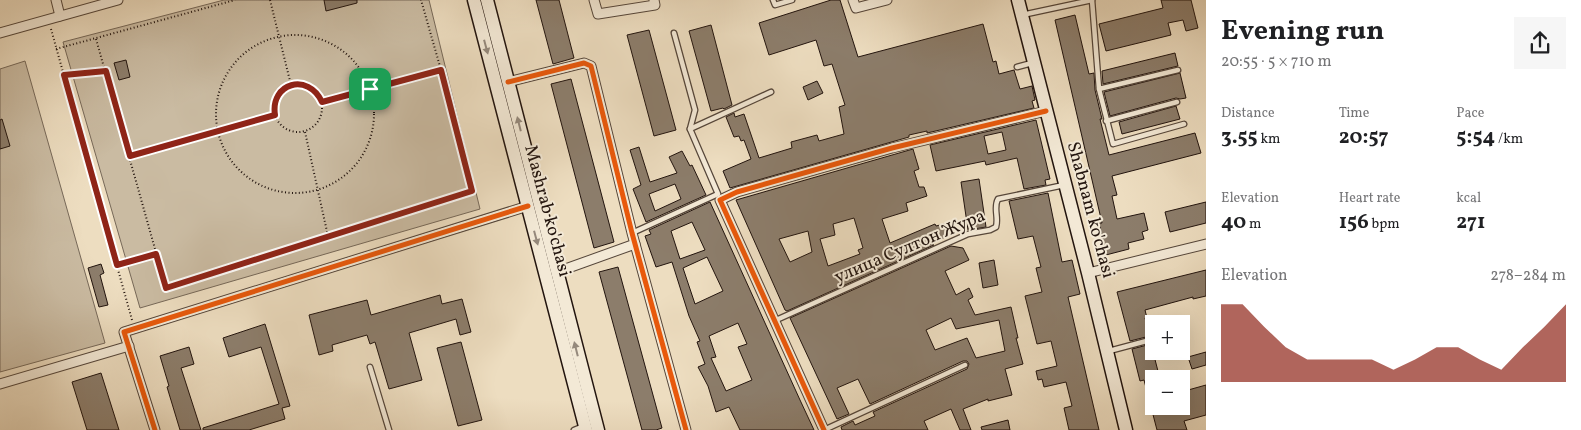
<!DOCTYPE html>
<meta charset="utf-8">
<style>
:root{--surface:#fff;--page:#f6f6f6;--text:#202124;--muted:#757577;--accent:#8f2418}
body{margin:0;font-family:Vollkorn,serif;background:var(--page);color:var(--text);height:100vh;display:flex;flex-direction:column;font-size:19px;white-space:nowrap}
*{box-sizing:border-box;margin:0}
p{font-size:16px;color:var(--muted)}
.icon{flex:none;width:28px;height:28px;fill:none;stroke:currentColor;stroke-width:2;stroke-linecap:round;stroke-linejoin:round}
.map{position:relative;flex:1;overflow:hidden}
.side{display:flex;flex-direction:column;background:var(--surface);width:375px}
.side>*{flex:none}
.fabs{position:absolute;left:1145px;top:315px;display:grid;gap:10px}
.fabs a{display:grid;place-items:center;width:45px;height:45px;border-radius:0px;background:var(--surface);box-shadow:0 5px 20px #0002;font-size:25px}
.pin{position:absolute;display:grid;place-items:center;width:42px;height:42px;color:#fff;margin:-21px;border-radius:10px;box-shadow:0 2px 8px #0006}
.round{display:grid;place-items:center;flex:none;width:52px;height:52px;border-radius:0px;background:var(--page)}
.headline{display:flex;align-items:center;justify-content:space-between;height:85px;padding:0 15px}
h1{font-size:28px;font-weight:700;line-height:38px}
.metrics{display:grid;grid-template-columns:repeat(3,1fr);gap:8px;height:85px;padding:5px 15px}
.metrics div{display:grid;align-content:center}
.metrics b{font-size:21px;font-weight:700}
.metrics small{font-size:14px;font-weight:400}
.metrics p{font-size:14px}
.chart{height:140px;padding:10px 15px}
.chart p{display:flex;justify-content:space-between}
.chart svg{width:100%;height:90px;margin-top:5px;fill:var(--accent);opacity:.7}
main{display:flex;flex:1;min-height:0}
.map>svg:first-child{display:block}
.green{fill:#cabba2;stroke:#766858}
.building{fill:#8c7d6b;stroke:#22140e;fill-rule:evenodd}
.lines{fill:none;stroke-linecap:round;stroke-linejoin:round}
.lane-casing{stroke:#55463a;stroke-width:7}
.street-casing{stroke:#55463a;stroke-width:11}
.secondary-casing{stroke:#22140e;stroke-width:15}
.path{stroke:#22140e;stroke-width:2;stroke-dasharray:1 2.5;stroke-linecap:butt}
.lane{stroke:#f3e9d6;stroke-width:4.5}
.street{stroke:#f3e9d6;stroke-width:9}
.secondary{stroke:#f3e9d6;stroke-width:12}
.cycleway-casing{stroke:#f3e9d6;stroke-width:8}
.cycleway{stroke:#e8590c;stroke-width:5}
.oneway{fill:#95897c}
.route-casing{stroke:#fff;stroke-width:10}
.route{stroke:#8f2418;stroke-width:6}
.labels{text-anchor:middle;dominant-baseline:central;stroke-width:4;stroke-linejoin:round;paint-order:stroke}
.street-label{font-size:18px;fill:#22140e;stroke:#f3e9d6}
</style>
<main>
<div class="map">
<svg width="1206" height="430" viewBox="0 0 1206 430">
<rect width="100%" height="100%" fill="#edddc0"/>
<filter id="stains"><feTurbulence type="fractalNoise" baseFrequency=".004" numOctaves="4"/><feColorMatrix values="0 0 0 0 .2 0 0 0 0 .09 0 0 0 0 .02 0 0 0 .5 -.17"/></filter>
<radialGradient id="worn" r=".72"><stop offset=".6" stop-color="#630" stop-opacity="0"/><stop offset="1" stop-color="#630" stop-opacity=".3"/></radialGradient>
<!-- green -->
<g class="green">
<path d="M224,0H429L480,209L140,308L63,42Z"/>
<path d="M25,61L105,343L0,372V69Z"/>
</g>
<!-- building -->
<g class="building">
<path d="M324,0H357V3L326,11Z"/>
<path d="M536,0H559L574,58L553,64Z"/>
<path d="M831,0H840L858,57L983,24L993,62L996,61L999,74L1014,70L1020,89L1032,86L1035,100L1032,101L1034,108L927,133V131L909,135V137L730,188L723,171L751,159L744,140L741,141L739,136L734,137L726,117L734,113L735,117L744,114L759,158L792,148L791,142L817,135L819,141L844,134L839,107L845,105L832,64L824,66L816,40L769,55L759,23Z"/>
<path d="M1161,0H1191L1198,28L1186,31L1183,20L1168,23L1171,35L1106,51L1099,24L1163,8Z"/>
<path d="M1075,15L1089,74L1094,73L1095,90L1102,119H1100L1109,155L1195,133L1201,153L1112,176L1117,195L1112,196L1117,219L1144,213L1148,230L1142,232L1144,239L1128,243L1129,249L1102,256L1099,240L1103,239L1099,223H1102L1055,20Z"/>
<path d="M711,25L732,105L724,109L723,108L711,111L689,31Z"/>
<path d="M649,30L676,130L654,136L627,35Z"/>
<path d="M1175,53L1178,66L1103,84L1102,71Z"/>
<path d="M126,60L130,77L119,80L114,63Z"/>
<path d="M1180,73L1186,98L1180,99L1176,98L1110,116L1104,92Z"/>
<path d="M571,79L614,242L594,248L551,84Z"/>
<path d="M817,81L823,93L808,100L803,87Z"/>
<path d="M1176,106L1180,119L1122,134L1119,122Z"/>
<path d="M2,119L10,146L0,149V120Z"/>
<path d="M1036,120L1050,179L1045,180L1046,185L1024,189L1017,158L986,165L985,161L936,171L930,145ZM1002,132L1006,150L988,154L984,136Z"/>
<path d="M639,147L650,182L677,173L669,157L682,151L690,166L692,165L706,195L646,222L633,189L641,185L630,150ZM675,184L681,199L655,211L649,194Z"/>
<path d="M913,149L919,169L914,171L919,187H924L927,196L906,203L908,211L882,219L890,243L935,224L936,226L952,222L957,232L929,244L934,245L787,311L785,310L736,200ZM854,218L863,248L858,250L860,254L828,266L820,239L835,235L833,224ZM808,231L812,252L790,262L779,239Z"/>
<path d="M979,179L986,227L968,230L961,182Z"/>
<path d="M1048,193L1062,262L1072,260L1080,294L1068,297L1099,430H1069L1064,408L1072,406L1066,382L1044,387L1042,379L1038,380L1036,371L1057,366L1051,341L1037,344L1025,296L1042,292L1036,268L1041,267L1033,236L1018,239L1009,201Z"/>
<path d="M710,202L800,400L814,430H740L729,407L716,412L708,386L698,367L705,364L697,342L700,341L689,316L672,262L656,267L645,236L651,234L649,230ZM692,222L705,250L680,259L671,231ZM707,257L723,291L695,304L683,268ZM738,323L747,344L738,347L752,380L726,391L711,358L716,357L709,336Z"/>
<path d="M1206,202V223L1170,232L1165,212Z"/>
<path d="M951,246L963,248L969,260L945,271L956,295L969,288L973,297L968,300L975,315L1011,307L1018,338H1016L1023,364L1005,369L1012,395L988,401V399L963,409L971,430H960L951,409L924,421L928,430H842L841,427L853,421L855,425L875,416L873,412L967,369L969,364L967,361H963L870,404L858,379L837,388L849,414L837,419L790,318ZM951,318L956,329L999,320L1005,351L976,358L967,338L935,350L926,330Z"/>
<path d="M994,260L998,285L983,288L979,263Z"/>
<path d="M101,264L104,273L100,275L108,305L99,307L88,268Z"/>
<path d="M618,267L662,428L656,430H642L599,272Z"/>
<path d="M1206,270V296L1193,299V297L1145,310L1147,318H1145L1150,336L1130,341L1117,292Z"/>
<path d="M440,295L442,304L462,299L471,332L460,335L456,319L409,333L422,380L389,389L375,342L370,344L367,335L332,345L333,351L319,355L309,315L367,300L371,315Z"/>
<path d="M265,324L290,406L282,408L285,419L249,430H203V428L279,404L261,347L229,357L223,338Z"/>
<path d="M461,342L482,420L458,426L437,348Z"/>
<path d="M1151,344L1160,379H1154V406H1181V392L1206,385V415L1184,421L1187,430H1157L1144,380L1140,381L1132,349Z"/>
<path d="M189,347L194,364L181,368L201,430H180L167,387L169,386L160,356Z"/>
<path d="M1206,352V365L1192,369L1188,357Z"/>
<path d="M101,373L119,430H87L72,382Z"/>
<path d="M1008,420L1010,430H982L981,427Z"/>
</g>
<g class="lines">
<defs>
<g id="lane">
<path d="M773,0L775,5L792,0"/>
<path d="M1092,0L1099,89L1113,144L1184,124"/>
<path d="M1022,15L1092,0"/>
<path d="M674,33L695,110L690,129"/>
<path d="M1017,67L1032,63"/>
<path d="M1099,89L1178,70"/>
<path d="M1106,121L1177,102"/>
<path d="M632,233L718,194L690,129L771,92"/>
<path d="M774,321L968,234L990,230L996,227C999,217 993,208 998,199L1064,185"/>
<path d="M1109,351L1154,339"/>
<path d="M370,367L389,430"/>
<path d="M574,430L584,426"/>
<path d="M824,430L965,365"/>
</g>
<g id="street">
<path d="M56,0L60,16"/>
<path d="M594,0L598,14L655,5L654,0"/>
<path d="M853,0L856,8L887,0"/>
<path d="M0,33L118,0"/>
<path d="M508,82L584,63L591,66L632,233L686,430"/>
<path d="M557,272L635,244"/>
<path d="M1088,273L1206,244"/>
<path d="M0,384L129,346"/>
<path d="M155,430L124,332L528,206"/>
<path d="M824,430L720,200L737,192L892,148L1046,111"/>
</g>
<g id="secondary">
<path d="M474,0L586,430"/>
<path d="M487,0L598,430"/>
<path d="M1018,0L1088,273L1126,430"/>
</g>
</defs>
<!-- lane casing -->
<use href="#lane" class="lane-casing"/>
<!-- street casing -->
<use href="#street" class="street-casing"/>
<!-- secondary casing -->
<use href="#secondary" class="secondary-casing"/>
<!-- path -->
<g class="path">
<path d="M270,0L291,85"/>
<path d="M51,29L132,320"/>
<circle cx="295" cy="114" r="79"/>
<path d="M96,39L166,288L472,191L441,70L421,0"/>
<path d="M56,49L235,0"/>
<path d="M64,75L106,71"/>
<circle cx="298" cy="108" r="24"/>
<path d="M323,101L441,70"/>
<path d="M305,132L328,236"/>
<path d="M130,156L275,115"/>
<path d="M118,265L157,254"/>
</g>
<!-- lane -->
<use href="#lane" class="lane"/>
<!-- street -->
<use href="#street" class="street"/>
<!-- secondary -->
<use href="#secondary" class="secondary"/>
<defs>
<g id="cycleway">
<path d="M508,82L584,63L591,66L632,233L686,430"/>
<path d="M155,430L124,332L528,206"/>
<path d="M824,430L720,200L737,192L892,148L1046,111"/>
</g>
</defs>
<!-- cycleway casing -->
<use href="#cycleway" class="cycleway-casing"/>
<!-- cycleway -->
<use href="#cycleway" class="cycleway"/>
</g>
<!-- one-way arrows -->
<defs><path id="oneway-solid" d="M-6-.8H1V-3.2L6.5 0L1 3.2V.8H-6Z" transform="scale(1.25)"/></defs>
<g class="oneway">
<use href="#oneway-solid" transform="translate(486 47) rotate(75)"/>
<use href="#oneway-solid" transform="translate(519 124) rotate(-104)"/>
<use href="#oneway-solid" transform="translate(536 238) rotate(75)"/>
<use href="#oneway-solid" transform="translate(576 349) rotate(-104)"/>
</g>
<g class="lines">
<defs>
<path id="route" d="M441,70L472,191L166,288L156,254L117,265L64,75L106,71L130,156L275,115C270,83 308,72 322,102Z"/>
</defs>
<!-- route casing -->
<use href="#route" class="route-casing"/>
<!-- route -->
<use href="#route" class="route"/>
</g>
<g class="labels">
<!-- street labels -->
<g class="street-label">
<text transform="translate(1090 210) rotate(75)">Shabnam ko'chasi</text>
<text transform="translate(547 211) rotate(75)">Mashrab ko'chasi</text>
<text transform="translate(910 247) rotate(-23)">улица Султон Жура</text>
</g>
</g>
<rect width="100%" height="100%" filter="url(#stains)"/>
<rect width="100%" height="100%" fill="url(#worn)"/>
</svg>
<div class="fabs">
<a>+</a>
<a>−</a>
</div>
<div class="pin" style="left:370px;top:89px;background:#1e9e55"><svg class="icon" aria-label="arrive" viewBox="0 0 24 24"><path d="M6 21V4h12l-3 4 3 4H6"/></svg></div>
</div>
<section class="side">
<div class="headline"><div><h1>Evening run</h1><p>20:55 · 5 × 710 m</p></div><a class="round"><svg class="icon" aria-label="share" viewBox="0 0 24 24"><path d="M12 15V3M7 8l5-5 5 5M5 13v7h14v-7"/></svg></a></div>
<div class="metrics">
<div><p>Distance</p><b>3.55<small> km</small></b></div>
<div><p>Time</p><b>20:57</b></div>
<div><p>Pace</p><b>5:54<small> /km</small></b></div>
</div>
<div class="metrics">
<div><p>Elevation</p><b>40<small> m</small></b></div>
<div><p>Heart rate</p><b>156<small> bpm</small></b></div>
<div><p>kcal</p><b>271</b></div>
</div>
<div class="chart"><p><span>Elevation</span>278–284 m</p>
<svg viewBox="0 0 160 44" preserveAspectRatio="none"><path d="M0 44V6L10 6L20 17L30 27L40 33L50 33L60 33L70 33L80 38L90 33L100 27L110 27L120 33L130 38L140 27L150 17L160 6V44z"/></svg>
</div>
</section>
</main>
